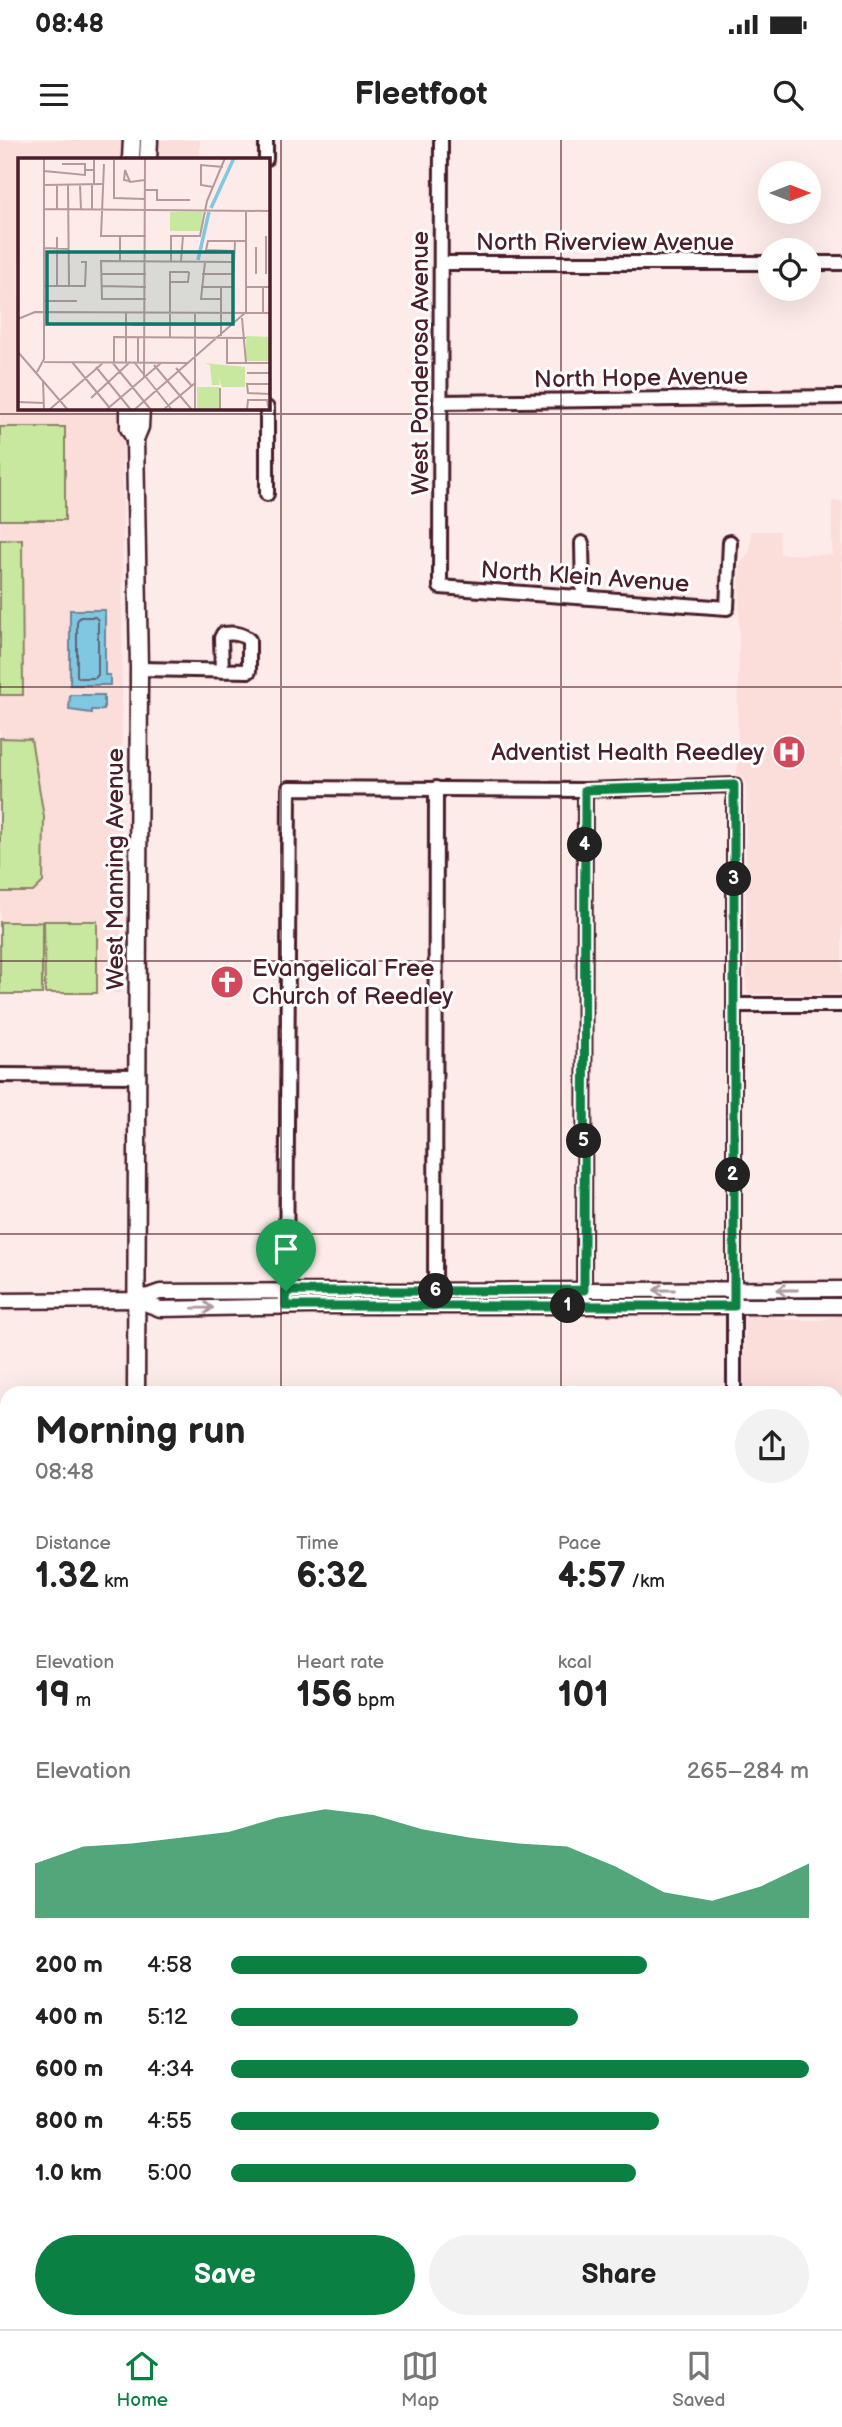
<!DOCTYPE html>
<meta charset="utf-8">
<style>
:root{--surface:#fff;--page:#f2f2f2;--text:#222;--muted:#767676;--line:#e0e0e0;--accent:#0b8043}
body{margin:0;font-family:"Balsamiq Sans",sans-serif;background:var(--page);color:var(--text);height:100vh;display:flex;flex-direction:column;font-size:26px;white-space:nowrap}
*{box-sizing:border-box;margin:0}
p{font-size:23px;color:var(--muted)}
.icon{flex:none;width:38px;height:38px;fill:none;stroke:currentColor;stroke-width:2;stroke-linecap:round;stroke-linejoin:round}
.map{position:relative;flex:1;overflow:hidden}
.drawer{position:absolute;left:0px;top:1246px;width:844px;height:943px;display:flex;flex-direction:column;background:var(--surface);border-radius:21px 21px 0 0;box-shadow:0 7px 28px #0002}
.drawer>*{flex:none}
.needle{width:46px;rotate:90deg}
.tools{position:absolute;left:758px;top:21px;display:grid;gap:14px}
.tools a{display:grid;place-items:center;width:63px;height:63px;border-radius:50%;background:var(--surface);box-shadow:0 7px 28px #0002;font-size:35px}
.pin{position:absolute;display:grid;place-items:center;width:60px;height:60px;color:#fff;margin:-72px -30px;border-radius:50% 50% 50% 0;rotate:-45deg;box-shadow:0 0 7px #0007}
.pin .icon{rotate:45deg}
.km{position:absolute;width:35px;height:35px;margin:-18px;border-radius:50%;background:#222;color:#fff;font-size:19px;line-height:35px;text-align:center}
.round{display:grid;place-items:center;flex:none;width:74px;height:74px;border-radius:37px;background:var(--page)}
.head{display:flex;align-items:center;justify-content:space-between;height:119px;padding:0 35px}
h1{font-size:38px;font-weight:600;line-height:52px}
.stats{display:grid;grid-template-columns:repeat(3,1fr);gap:10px;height:119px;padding:7px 35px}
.stats div{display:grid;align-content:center}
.stats b{font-size:35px;font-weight:600}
.stats small{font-size:19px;font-weight:400}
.stats p{font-size:19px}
.chart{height:196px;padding:14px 35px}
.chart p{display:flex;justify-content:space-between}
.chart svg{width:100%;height:126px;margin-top:7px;fill:var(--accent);opacity:.7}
.button{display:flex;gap:14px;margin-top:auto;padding:14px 35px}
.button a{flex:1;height:80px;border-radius:42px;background:var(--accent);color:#fff;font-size:28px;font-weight:600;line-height:80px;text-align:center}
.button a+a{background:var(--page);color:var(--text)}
ul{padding:0 35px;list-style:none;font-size:23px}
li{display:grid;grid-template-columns:112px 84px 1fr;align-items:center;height:52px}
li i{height:18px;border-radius:9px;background:var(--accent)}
.status{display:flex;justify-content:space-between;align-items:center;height:49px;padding:0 35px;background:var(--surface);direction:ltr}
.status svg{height:19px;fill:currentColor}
header{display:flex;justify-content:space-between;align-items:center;height:91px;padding:0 35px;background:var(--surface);font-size:32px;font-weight:600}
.tab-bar{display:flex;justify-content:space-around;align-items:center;height:98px;border-top:2px solid var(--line);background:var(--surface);font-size:19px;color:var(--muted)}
.tab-bar a{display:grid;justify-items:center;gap:4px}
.tab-bar .active{color:var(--accent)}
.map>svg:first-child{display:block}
.built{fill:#fbddda}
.green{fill:#c9e89f;stroke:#8a8465;stroke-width:2}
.water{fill:#80c8e1;stroke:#6a8498;stroke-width:2}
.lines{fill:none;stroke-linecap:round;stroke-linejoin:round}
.shore{stroke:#606374;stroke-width:2}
.stream{stroke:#6a8498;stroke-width:2.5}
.minor-casing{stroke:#4a1f2b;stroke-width:18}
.tertiary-casing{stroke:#4a1f2b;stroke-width:19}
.secondary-casing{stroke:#4a1f2b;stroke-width:21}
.minor{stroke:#fff;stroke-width:12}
.tertiary{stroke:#fff;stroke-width:14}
.secondary{stroke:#fff;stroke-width:16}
.oneway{stroke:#ae9aa0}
.route-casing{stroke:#fff;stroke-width:14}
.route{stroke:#0b8043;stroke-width:9}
.grid{fill:none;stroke:#4a1f2b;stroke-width:2;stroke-opacity:0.55}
.labels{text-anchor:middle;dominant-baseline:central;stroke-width:6;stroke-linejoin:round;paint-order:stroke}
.street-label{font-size:24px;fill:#4a1f2b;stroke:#fff}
.poi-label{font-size:24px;fill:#4a1f2b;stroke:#fff;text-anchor:end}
.inset-river{fill:none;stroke:#80c8e1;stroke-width:3.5}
.inset-road{fill:none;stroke:#b5999d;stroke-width:2}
.view{fill:#0f766e;fill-opacity:0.15;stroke:#0f766e;stroke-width:3.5}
.inset-edge{fill:none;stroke:#4a1f2b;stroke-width:3.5}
</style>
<div class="status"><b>08:48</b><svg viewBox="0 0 49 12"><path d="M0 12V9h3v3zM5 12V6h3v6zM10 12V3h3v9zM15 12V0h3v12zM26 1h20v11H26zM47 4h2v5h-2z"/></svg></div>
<header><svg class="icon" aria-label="menu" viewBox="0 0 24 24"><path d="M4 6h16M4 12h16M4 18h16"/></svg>Fleetfoot<svg class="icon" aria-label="search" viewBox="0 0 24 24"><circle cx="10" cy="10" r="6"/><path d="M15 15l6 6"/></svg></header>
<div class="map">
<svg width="842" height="2189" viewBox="0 0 842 2189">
<rect width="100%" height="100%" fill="#fdebe9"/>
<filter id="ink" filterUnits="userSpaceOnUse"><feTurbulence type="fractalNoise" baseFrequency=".0143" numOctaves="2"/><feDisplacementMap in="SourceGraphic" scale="14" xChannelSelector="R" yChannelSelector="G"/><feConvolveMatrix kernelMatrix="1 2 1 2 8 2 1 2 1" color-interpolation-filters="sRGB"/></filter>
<g filter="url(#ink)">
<!-- built -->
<g class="built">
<path d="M0,0H124V19H19V268H123L121,853L0,854Z"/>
<rect x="158" y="0" width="42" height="19"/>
<path d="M832,361H842V854H749L746,850V643L742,637L737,635L740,424L750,412L751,391H779L780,414L832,415Z"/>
<path d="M765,1174L782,1180H821L842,1175V1450H836V1253H744L745,1179L749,1175Z"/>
<path d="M7,2121V2182H67V2189H0V2128Z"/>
<rect x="148" y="2182" width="33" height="7"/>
<rect x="265" y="2182" width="40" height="7"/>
</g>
<!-- green -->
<g class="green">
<rect x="0" y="287" width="65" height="93"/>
<path d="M22,399L23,555H0V400Z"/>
<path d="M0,598L31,599L44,677L43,742L33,752H0Z"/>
<path d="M44,781H97V853H45Z"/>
<rect x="0" y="782" width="42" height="72"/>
</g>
<!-- water -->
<g class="water">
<path d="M70,470H105V535H110V545H70Z"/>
<path d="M70,555H104V570H92V573L69,570Z"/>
</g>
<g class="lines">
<!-- shore -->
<path class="shore" d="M80,477H95L98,480V535L95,538H80L77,536V481Z"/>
<!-- stream -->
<path class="stream" d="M836,1800L842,1801"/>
<defs>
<g id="minor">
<path d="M266,0V19"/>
<path d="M441,0L440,447L727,468L730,402"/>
<path d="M441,123H770"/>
<path d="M808,123H842"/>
<path d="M440,262L842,257"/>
<path d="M267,268V354"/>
<path d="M582,403L583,457"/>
<path d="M139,529L249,531V500C241,493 234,493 223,494L221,498L222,531"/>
<path d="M734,865H842"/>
<path d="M0,935L137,936"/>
<path d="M435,1159L436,648"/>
<path d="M584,1159L585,650"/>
<path d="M286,1160L289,648L585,650L734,645V1253"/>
<path d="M0,1457H7"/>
<path d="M836,1461H842"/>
<path d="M836,1591L842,1592"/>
<path d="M836,1722L842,1723"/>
<path d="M0,2048H7"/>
<path d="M428,2189V2182"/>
<path d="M580,2189V2182"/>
<path d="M727,2189V2182"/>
</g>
<g id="tertiary">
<path d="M137,1160L160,1169L309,1166H842"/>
<path d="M0,1161L137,1160L160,1152L842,1149"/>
<path d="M0,1751H7"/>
</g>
<g id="secondary">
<path d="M131,19L132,0"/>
<path d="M148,19L149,0"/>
<path d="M129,268V288L135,299"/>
<path d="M136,1253L139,529L135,299L140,287L141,268"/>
<path d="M131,2189V2182"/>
</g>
</defs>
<!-- minor casing -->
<use href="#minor" class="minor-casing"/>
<!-- tertiary casing -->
<use href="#tertiary" class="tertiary-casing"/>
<!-- secondary casing -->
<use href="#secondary" class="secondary-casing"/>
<!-- minor -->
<use href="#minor" class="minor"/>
<!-- tertiary -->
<use href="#tertiary" class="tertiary"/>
<!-- secondary -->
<use href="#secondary" class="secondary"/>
</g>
<!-- one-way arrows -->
<defs><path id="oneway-shaft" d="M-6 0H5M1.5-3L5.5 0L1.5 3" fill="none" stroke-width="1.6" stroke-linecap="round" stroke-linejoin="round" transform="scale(1.75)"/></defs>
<g class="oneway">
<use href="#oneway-shaft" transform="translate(664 1150) rotate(-180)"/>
<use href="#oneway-shaft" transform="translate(787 1150) rotate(180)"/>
<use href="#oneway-shaft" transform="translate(203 1168) rotate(-1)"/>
</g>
</g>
<g class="lines" filter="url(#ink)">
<defs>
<path id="route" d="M286,1151H435V1166H734V645L585,650L584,1150L435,1151V1166H286V1151"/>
</defs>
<!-- route casing -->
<use href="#route" class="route-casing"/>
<!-- route -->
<use href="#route" class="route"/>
</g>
<!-- grid -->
<path class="grid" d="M281,0V1253M561,0V1253M0,274H842M0,547H842M0,821H842M0,1094H842M0,1368H7M836,1368H842M0,1642H7M836,1642H842M0,1915H7M836,1915H842M281,2182V2189M561,2182V2189"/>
<!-- icons -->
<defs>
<symbol id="hospital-disc" viewBox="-11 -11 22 22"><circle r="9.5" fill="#d1495b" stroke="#fff"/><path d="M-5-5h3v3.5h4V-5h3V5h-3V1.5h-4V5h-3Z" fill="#fff"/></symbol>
<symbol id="church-disc" viewBox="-11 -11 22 22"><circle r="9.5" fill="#d1495b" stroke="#fff"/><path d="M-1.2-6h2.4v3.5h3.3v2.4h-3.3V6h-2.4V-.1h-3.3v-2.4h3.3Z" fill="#fff"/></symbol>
</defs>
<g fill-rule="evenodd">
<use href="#hospital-disc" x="770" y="593" width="38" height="38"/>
<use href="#church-disc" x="208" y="823" width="38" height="38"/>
</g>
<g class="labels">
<!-- street labels -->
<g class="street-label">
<text x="605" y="102">North Riverview Avenue</text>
<text transform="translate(420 223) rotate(-90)">West Ponderosa Avenue</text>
<text transform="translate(641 238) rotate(-1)">North Hope Avenue</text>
<text transform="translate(585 437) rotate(4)">North Klein Avenue</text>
<text transform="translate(115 729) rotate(-90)">West Manning Avenue</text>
</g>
<!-- poi labels -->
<g class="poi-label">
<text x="764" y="612">Adventist Health Reedley</text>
<text x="252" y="828" text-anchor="start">Evangelical Free<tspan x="252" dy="28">Church of Reedley</tspan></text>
</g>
</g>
<!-- overview -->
<g transform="translate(18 18)">
<rect width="252" height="252" fill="#fdebe9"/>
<path d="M152,54H185L183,73H152ZM228,178L252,179V203H228ZM186,205L227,209V229H204L200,219L202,227H194L192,207ZM179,229H201V252H179Z" fill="#c9e89f"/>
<path class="inset-river" d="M193,50L216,0M180,102L191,54"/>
<path class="inset-road" d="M96,2V40L127,41M44,6H67V12M86,6L83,78H128M26,13L67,17V12H76M111,23L106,22L107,12L112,24L127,22M76,26V2M26,27L84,26M50,27L51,128M62,27L63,52M74,27V52M195,29L183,27V7L205,9M127,32H139V42H172M26,51L252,53M39,52V27M102,78V103M248,78V116M238,89V116M26,90L50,91M217,93L188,92L190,83H228M153,103V78H182L189,43L207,0M163,103L165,78M187,104L183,141H203M84,116H128M184,116H215M152,124H170L171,114M26,128H67L68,104H63M39,128V79M84,128L128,129M183,129H215L217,83M203,129V178M228,129H252M245,129V154M128,141H84L83,103L215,104M26,143H59M26,154V0M108,154V204M177,154V252M228,154V53M224,160L228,205M0,161L17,154L252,155M114,167H203M120,179V205M152,179V114H171M209,179V205H252M0,194L50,252M26,204L171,205M54,204L91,249M94,204L133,252M96,204V179L228,180M116,204L154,252M136,207L174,252M78,209L113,252M158,210L173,227M19,214L26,201V154M229,215H252M126,219L127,0M25,223L26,252M252,226L251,236L230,235L229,226H252M202,230V252M73,240L112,204M0,244L26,245M31,252L86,204M88,252L143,205M116,252L228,154M145,252L177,225M229,252L230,242H249L251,252"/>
<path class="view" d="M29,94H215V166H29Z"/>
<rect width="252" height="252" class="inset-edge"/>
</g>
</svg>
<div class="tools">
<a><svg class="needle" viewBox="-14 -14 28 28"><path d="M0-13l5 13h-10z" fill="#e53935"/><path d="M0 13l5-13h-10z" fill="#767676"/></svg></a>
<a><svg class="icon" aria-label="locate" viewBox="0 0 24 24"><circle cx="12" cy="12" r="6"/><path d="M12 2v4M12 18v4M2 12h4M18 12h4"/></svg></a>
</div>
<div class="pin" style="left:286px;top:1151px;background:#1e9e55"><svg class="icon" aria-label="arrive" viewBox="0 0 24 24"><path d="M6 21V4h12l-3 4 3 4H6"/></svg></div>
<b class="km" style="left:568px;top:1166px">1</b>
<b class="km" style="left:733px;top:1035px">2</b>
<b class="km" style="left:734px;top:739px">3</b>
<b class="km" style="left:585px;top:705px">4</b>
<b class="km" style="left:584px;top:1001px">5</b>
<b class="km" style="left:436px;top:1151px">6</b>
<section class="drawer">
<div class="head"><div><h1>Morning run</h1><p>08:48</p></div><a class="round"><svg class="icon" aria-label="share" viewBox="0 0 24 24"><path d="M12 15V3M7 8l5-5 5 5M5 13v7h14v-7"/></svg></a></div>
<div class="stats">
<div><p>Distance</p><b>1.32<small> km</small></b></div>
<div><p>Time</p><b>6:32</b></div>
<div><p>Pace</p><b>4:57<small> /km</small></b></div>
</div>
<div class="stats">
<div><p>Elevation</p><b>19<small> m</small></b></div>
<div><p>Heart rate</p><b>156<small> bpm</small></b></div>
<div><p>kcal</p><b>101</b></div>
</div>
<div class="chart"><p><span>Elevation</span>265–284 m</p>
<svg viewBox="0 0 160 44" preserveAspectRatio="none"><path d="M0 44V25L10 19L20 18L30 16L40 14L50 9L60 6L70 8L80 13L90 16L100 18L110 19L120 26L130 35L140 38L150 33L160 25V44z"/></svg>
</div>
<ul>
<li><b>200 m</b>4:58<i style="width:72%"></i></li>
<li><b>400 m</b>5:12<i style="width:60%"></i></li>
<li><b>600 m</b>4:34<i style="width:100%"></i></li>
<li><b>800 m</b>4:55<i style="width:74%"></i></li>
<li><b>1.0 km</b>5:00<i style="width:70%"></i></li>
</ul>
<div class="button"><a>Save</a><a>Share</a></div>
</section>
</div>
<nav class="tab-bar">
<a class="active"><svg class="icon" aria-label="home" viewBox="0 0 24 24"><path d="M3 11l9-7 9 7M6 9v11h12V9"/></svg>Home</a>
<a><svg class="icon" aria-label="map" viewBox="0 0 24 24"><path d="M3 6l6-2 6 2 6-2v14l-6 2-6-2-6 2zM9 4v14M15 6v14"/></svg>Map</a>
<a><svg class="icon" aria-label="saved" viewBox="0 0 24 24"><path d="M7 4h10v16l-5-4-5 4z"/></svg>Saved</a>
</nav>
